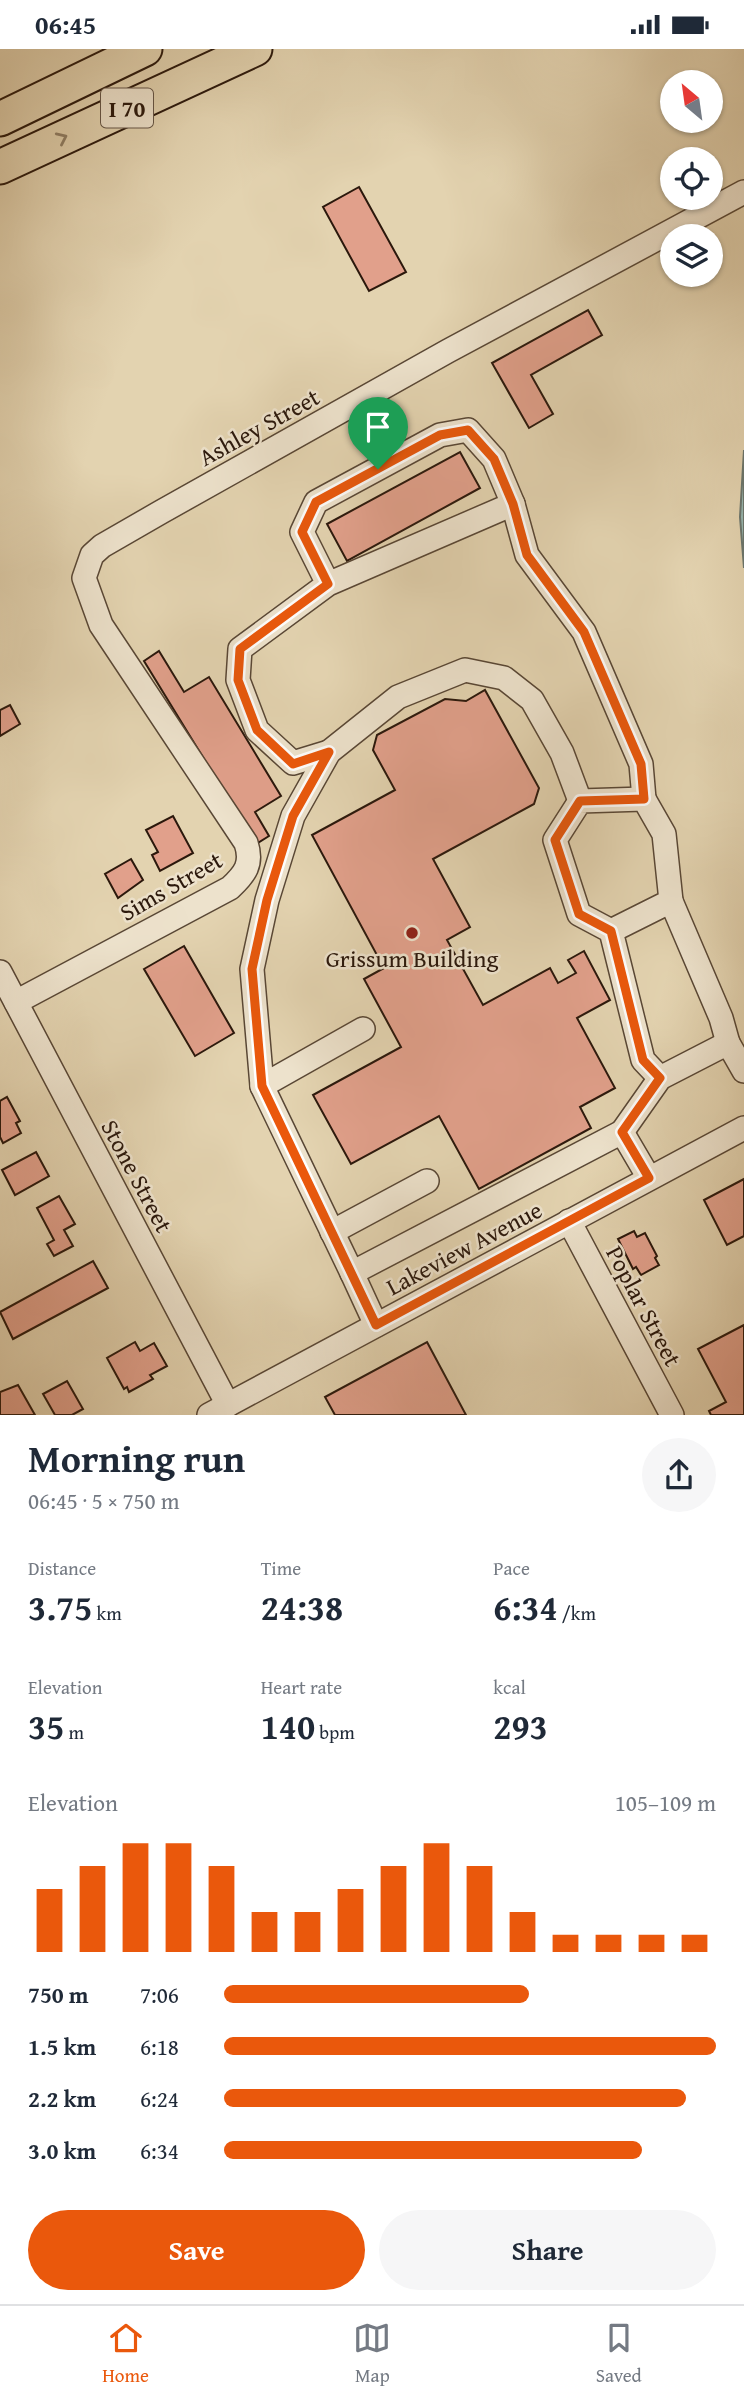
<!DOCTYPE html>
<meta charset="utf-8">
<style>
:root{--surface:#fff;--page:#f6f6f7;--text:#1f2937;--muted:#747a83;--line:#e0e1e3;--accent:#ea580c}
body{margin:0;font-family:"Gentium Book Plus",serif;background:var(--page);color:var(--text);height:100vh;display:flex;flex-direction:column;font-size:26px;white-space:nowrap}
*{box-sizing:border-box;margin:0}
p{font-size:23px;color:var(--muted)}
.icon{flex:none;width:38px;height:38px;fill:none;stroke:currentColor;stroke-width:2;stroke-linecap:round;stroke-linejoin:round}
.map{position:relative;height:1366px;overflow:hidden}
.drawer{display:flex;flex-direction:column;background:var(--surface);flex:1}
.drawer>*{flex:none}
.needle{width:46px;rotate:331deg}
.buttons{position:absolute;left:660px;top:21px;display:grid;gap:14px}
.buttons a{display:grid;place-items:center;width:63px;height:63px;border-radius:50%;background:var(--surface);box-shadow:0 2px 5px #0004;font-size:35px}
.pin{position:absolute;display:grid;place-items:center;width:60px;height:60px;color:#fff;margin:-72px -30px;border-radius:50% 50% 50% 0;rotate:-45deg;box-shadow:0 0 7px #0007}
.pin .icon{rotate:45deg}
.round{display:grid;place-items:center;flex:none;width:74px;height:74px;border-radius:37px;background:var(--page)}
.head{display:flex;align-items:center;justify-content:space-between;height:119px;padding:0 28px}
h1{font-size:38px;font-weight:700;line-height:52px}
.metrics{display:grid;grid-template-columns:repeat(3,1fr);gap:10px;height:119px;padding:7px 28px}
.metrics div{display:grid;align-content:center}
.metrics b{font-size:35px;font-weight:700}
.metrics small{font-size:19px;font-weight:400}
.metrics p{font-size:19px}
.chart{height:196px;padding:14px 28px}
.chart p{display:flex;justify-content:space-between}
.chart svg{width:100%;height:126px;margin-top:7px;stroke:var(--accent);stroke-width:6}
.primary-button{display:flex;gap:14px;margin-top:auto;padding:14px 28px}
.primary-button a{flex:1;height:80px;border-radius:42px;background:var(--accent);color:#fff;font-size:28px;font-weight:700;line-height:80px;text-align:center}
.primary-button a+a{background:var(--page);color:var(--text)}
ul{padding:0 28px;list-style:none;font-size:23px}
li{display:grid;grid-template-columns:112px 84px 1fr;align-items:center;height:52px}
li i{height:18px;border-radius:9px;background:var(--accent)}
.status{display:flex;justify-content:space-between;align-items:center;height:49px;padding:0 35px;background:var(--surface);direction:ltr}
.status svg{height:19px;fill:currentColor}
.dock{display:flex;justify-content:space-around;align-items:center;height:98px;border-top:2px solid var(--line);background:var(--surface);font-size:19px;color:var(--muted)}
.dock a{display:grid;justify-items:center;gap:4px}
.dock .current{color:var(--accent)}
.map>svg:first-child{display:block}
.water{fill:#96b7b1;stroke:#6b776f;stroke-width:2}
.building{fill:#e1a08b;stroke:#2b180c;stroke-width:2}
.lines{fill:none;stroke-linecap:round;stroke-linejoin:round}
.minor-casing{stroke:#594735;stroke-width:26}
.highway-casing{stroke:#2b180c;stroke-width:37}
.minor{stroke:#ede2cc;stroke-width:23}
.highway{stroke:#e3d3b0;stroke-width:33}
.oneway{stroke:#907f66}
.route-casing{stroke:#fff;stroke-width:14}
.route{stroke:#ea580c;stroke-width:9}
.poi-dot{fill:#8f2418;stroke:#ede2cc;stroke-width:2.5}
.labels{text-anchor:middle;dominant-baseline:central;stroke-width:5;stroke-linejoin:round;paint-order:stroke}
.shield{fill:#ede2cc;stroke:#655546;stroke-width:2}
.shield-label{font-size:23px;font-weight:bold;fill:#2b180c}
.street-label{font-size:24px;fill:#2b180c;stroke:#ede2cc}
.poi-label{font-size:24px;fill:#2b180c;stroke:#ede2cc}
</style>
<div class="status"><b>06:45</b><svg viewBox="0 0 49 12"><path d="M0 12V9h3v3zM5 12V6h3v6zM10 12V3h3v9zM15 12V0h3v12zM26 1h20v11H26zM47 4h2v5h-2z"/></svg></div>
<div class="map">
<svg width="744" height="1366" viewBox="0 0 744 1366">
<rect width="100%" height="100%" fill="#e3d3b0"/>
<filter id="stains"><feTurbulence type="fractalNoise" baseFrequency=".00286" numOctaves="4"/><feColorMatrix values="0 0 0 0 .2 0 0 0 0 .09 0 0 0 0 .02 0 0 0 .5 -.17"/></filter>
<radialGradient id="worn" r=".72"><stop offset=".6" stop-color="#630" stop-opacity="0"/><stop offset="1" stop-color="#630" stop-opacity=".3"/></radialGradient>
<!-- water -->
<path class="water" d="M744,401V519L740,468Z"/>
<!-- building -->
<g class="building">
<path d="M359,138L406,223L369,242L323,158Z"/>
<path d="M588,261L602,286L531,326L553,365L529,379L492,314Z"/>
<path d="M460,403L480,439L347,512L327,475Z"/>
<path d="M159,602L184,643L209,628L281,747L255,763L269,787L256,795L144,612Z"/>
<path d="M485,641L539,739L534,755L433,810L470,878L447,891L483,956L550,919L558,934L576,924L568,911L584,902L610,951L577,969L615,1039L580,1058L591,1079L479,1140L439,1067L351,1115L313,1046L401,998L364,930L384,919L312,786L395,741L373,701L377,686L445,650L466,652Z"/>
<path d="M10,656L20,675L0,687V661Z"/>
<path d="M173,767L193,804L160,822L152,806L158,803L146,781Z"/>
<path d="M131,810L143,831L118,849L105,825Z"/>
<path d="M184,897L234,984L195,1007L144,920Z"/>
<path d="M7,1048L20,1072L16,1074L21,1084L3,1094L0,1088V1052Z"/>
<path d="M36,1103L49,1127L15,1146L2,1121Z"/>
<path d="M744,1130V1187L727,1196L704,1151Z"/>
<path d="M59,1147L75,1175L64,1181L73,1197L54,1207L47,1195L54,1191L37,1159Z"/>
<path d="M634,1182L637,1188L645,1184L657,1207L655,1209L659,1216L641,1226L636,1218L633,1220L618,1190Z"/>
<path d="M93,1212L108,1239L13,1290L0,1263Z"/>
<path d="M744,1276V1366H711L709,1362L726,1353L698,1300Z"/>
<path d="M135,1293L140,1302L154,1294L167,1317L150,1326L153,1330L129,1343L127,1338L124,1340L107,1309Z"/>
<path d="M427,1293L466,1366H335L325,1348Z"/>
<path d="M67,1332L83,1360L72,1366H55L43,1345Z"/>
<path d="M18,1336L35,1366H0V1343Z"/>
</g>
<g class="lines">
<defs>
<g id="minor">
<path d="M513,455L527,506L584,583L641,715L644,750"/>
<path d="M328,535L302,483L316,453L440,386L468,381L494,410L513,455L328,535L240,600L238,631L257,681L293,714L329,703"/>
<path d="M671,852L721,969L728,994"/>
<path d="M611,882L671,852L664,785L644,750L580,752L555,791L579,865L611,882L643,1011L660,1029"/>
<path d="M0,923L228,1356"/>
<path d="M16,953L230,839C245,825 253,815 246,794L101,576L84,529L92,506L102,497L161,463L448,302L744,143"/>
<path d="M262,1037L363,980"/>
<path d="M622,1083L660,1029L728,994L744,1022"/>
<path d="M569,1172L672,1366"/>
<path d="M332,1183L427,1132"/>
<path d="M352,1224L262,1037L252,920L267,851L293,767L329,703L398,648L465,621L504,629L532,651L562,704L580,752"/>
<path d="M376,1276L352,1224L622,1083L649,1129"/>
<path d="M209,1366L744,1079"/>
</g>
<g id="highway">
<path d="M0,70L145,0"/>
<path d="M0,118L255,0"/>
</g>
</defs>
<!-- minor casing -->
<use href="#minor" class="minor-casing"/>
<!-- highway casing -->
<use href="#highway" class="highway-casing"/>
<!-- minor -->
<use href="#minor" class="minor"/>
<!-- highway -->
<use href="#highway" class="highway"/>
</g>
<!-- one-way arrows -->
<defs><path id="oneway-chevron" d="M-2-3.5L2.5 0L-2 3.5" fill="none" stroke-width="1.6" stroke-linecap="round" stroke-linejoin="round" transform="scale(1.75)"/></defs>
<use class="oneway" href="#oneway-chevron" transform="translate(62 89) rotate(-25)"/>
<g class="lines">
<defs>
<path id="route" d="M468,381L494,410L513,455L527,506L584,583L641,715L644,750L580,752L555,791L579,865L611,882L643,1011L660,1029L622,1083L649,1129L376,1276L262,1037L252,920L267,851L293,767L329,703L293,715L257,681L238,631L240,600L328,535L302,483L316,453L440,386Z"/>
</defs>
<!-- route casing -->
<use href="#route" class="route-casing"/>
<!-- route -->
<use href="#route" class="route"/>
</g>
<!-- markers -->
<circle class="poi-dot" cx="412" cy="884" r="7"/>
<g class="labels">
<!-- shield labels -->
<rect class="shield" x="101" y="39.5" width="52" height="39" rx="5"/>
<g class="shield-label">
<text x="127" y="59">I 70</text>
</g>
<!-- street labels -->
<g class="street-label">
<text transform="translate(259 378) rotate(-29)">Ashley Street</text>
<text transform="translate(171 837) rotate(-30)">Sims Street</text>
<text transform="translate(137 1127) rotate(62)">Stone Street</text>
<text transform="translate(464 1199) rotate(-28)">Lakeview Avenue</text>
<text transform="translate(644 1257) rotate(62)">Poplar Street</text>
</g>
<!-- poi labels -->
<g class="poi-label">
<text x="412" y="909">Grissum Building</text>
</g>
</g>
<rect width="100%" height="100%" filter="url(#stains)"/>
<rect width="100%" height="100%" fill="url(#worn)"/>
</svg>
<div class="buttons">
<a><svg class="needle" viewBox="-14 -14 28 28"><path d="M0-13l5 13h-10z" fill="#e53935"/><path d="M0 13l5-13h-10z" fill="#747a83"/></svg></a>
<a><svg class="icon" aria-label="locate" viewBox="0 0 24 24"><circle cx="12" cy="12" r="6"/><path d="M12 2v4M12 18v4M2 12h4M18 12h4"/></svg></a>
<a><svg class="icon" aria-label="layers" viewBox="0 0 24 24"><path d="M12 4l9 5-9 5-9-5zM3 14l9 5 9-5"/></svg></a>
</div>
<div class="pin" style="left:378px;top:420px;background:#1e9e55"><svg class="icon" aria-label="arrive" viewBox="0 0 24 24"><path d="M6 21V4h12l-3 4 3 4H6"/></svg></div>
</div>
<section class="drawer">
<div class="head"><div><h1>Morning run</h1><p>06:45 · 5 × 750 m</p></div><a class="round"><svg class="icon" aria-label="share" viewBox="0 0 24 24"><path d="M12 15V3M7 8l5-5 5 5M5 13v7h14v-7"/></svg></a></div>
<div class="metrics">
<div><p>Distance</p><b>3.75<small> km</small></b></div>
<div><p>Time</p><b>24:38</b></div>
<div><p>Pace</p><b>6:34<small> /km</small></b></div>
</div>
<div class="metrics">
<div><p>Elevation</p><b>35<small> m</small></b></div>
<div><p>Heart rate</p><b>140<small> bpm</small></b></div>
<div><p>kcal</p><b>293</b></div>
</div>
<div class="chart"><p><span>Elevation</span>105–109 m</p>
<svg viewBox="0 0 160 44" preserveAspectRatio="none"><path d="M5 44V22M15 44V14M25 44V6M35 44V6M45 44V14M55 44V30M65 44V30M75 44V22M85 44V14M95 44V6M105 44V14M115 44V30M125 44V38M135 44V38M145 44V38M155 44V38"/></svg>
</div>
<ul>
<li><b>750 m</b>7:06<i style="width:62%"></i></li>
<li><b>1.5 km</b>6:18<i style="width:100%"></i></li>
<li><b>2.2 km</b>6:24<i style="width:94%"></i></li>
<li><b>3.0 km</b>6:34<i style="width:85%"></i></li>
</ul>
<div class="primary-button"><a>Save</a><a>Share</a></div>
</section>
<nav class="dock">
<a class="current"><svg class="icon" aria-label="home" viewBox="0 0 24 24"><path d="M3 11l9-7 9 7M6 9v11h12V9"/></svg>Home</a>
<a><svg class="icon" aria-label="map" viewBox="0 0 24 24"><path d="M3 6l6-2 6 2 6-2v14l-6 2-6-2-6 2zM9 4v14M15 6v14"/></svg>Map</a>
<a><svg class="icon" aria-label="saved" viewBox="0 0 24 24"><path d="M7 4h10v16l-5-4-5 4z"/></svg>Saved</a>
</nav>
